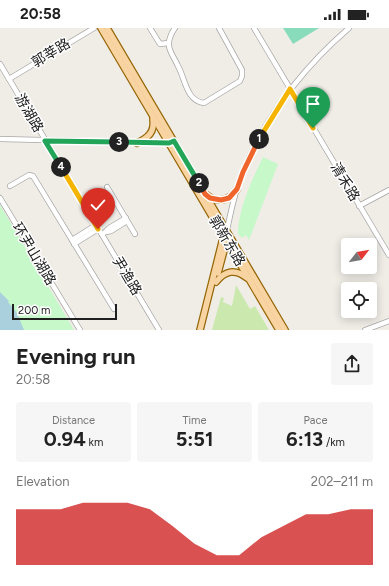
<!DOCTYPE html>
<meta charset="utf-8">
<style>
:root{--surface:#fff;--page:#f6f6f6;--text:#222;--muted:#767676;--accent:#c90807}
body{margin:0;font-family:Figtree,"Noto Sans SC",sans-serif;background:var(--page);color:var(--text);height:100vh;display:flex;flex-direction:column;font-size:15px;white-space:nowrap}
*{box-sizing:border-box;margin:0}
p{font-size:13px;color:var(--muted)}
.icon{flex:none;width:22px;height:22px;fill:none;stroke:currentColor;stroke-width:2;stroke-linecap:round;stroke-linejoin:round}
.map{position:relative;height:302px;overflow:hidden}
.drawer{display:flex;flex-direction:column;background:var(--surface);flex:1}
.drawer>*{flex:none}
.needle{width:26px;rotate:59deg}
.tools{position:absolute;left:341px;top:210px;display:grid;gap:8px}
.tools a{display:grid;place-items:center;width:36px;height:36px;border-radius:4px;background:var(--surface);box-shadow:0 2px 10px #0003;font-size:20px}
.scale{position:absolute;left:12px;bottom:10px;width:105px;box-sizing:border-box;padding-left:4px;border:2px solid #202020;border-top:0;font-size:11px;line-height:14px;white-space:nowrap;color:#202020;-webkit-text-stroke:3px #fff;paint-order:stroke}
.pin{position:absolute;display:grid;place-items:center;width:34px;height:34px;color:#fff;margin:-41px -17px;border-radius:50% 50% 50% 0;rotate:-45deg;box-shadow:0 0 4px #0007}
.pin .icon{rotate:45deg}
.km{position:absolute;width:20px;height:20px;margin:-10px;border-radius:50%;background:#222;color:#fff;font-size:11px;line-height:20px;text-align:center}
.round{display:grid;place-items:center;flex:none;width:42px;height:42px;border-radius:4px;background:var(--page)}
.overview{display:flex;align-items:center;justify-content:space-between;height:68px;padding:0 16px}
h1{font-size:22px;font-weight:700;line-height:30px}
.figures{display:grid;grid-template-columns:repeat(3,1fr);gap:6px;height:68px;padding:4px 16px}
.figures div{display:grid;align-content:center;border-radius:4px;background:var(--page);text-align:center}
.figures b{font-size:20px;font-weight:700}
.figures small{font-size:11px;font-weight:400}
.figures p{font-size:11px}
.chart{height:112px;padding:8px 16px}
.chart p{display:flex;justify-content:space-between}
.chart svg{width:100%;height:72px;margin-top:4px;fill:var(--accent);opacity:.7}
.status{display:flex;justify-content:space-between;align-items:center;height:28px;padding:0 20px;background:var(--surface);direction:ltr}
.status svg{height:11px;fill:currentColor}
.map>svg:first-child{display:block}
.grass{fill:#cbe8af}
.park{fill:#c6f8ca}
.pitch{fill:#88dcbc}
.water{fill:#a9d0dc}
.lines{fill:none;stroke-linecap:round;stroke-linejoin:round}
.minor-casing{stroke:#a7a7a7;stroke-width:6}
.major-casing{stroke:#966706;stroke-width:8}
.minor{stroke:#fff;stroke-width:4.5}
.major{stroke:#f9d4a3;stroke-width:5.5}
.split-1-casing{stroke:#fff;stroke-width:8}
.split-2-casing{stroke:#fff;stroke-width:8}
.split-3-casing{stroke:#fff;stroke-width:8}
.split-4-casing{stroke:#fff;stroke-width:8}
.split-5-casing{stroke:#fff;stroke-width:8}
.split-1{stroke:#f5b400;stroke-width:5}
.split-2{stroke:#f0652b;stroke-width:5}
.split-3{stroke:#22a559;stroke-width:5}
.split-4{stroke:#22a559;stroke-width:5}
.split-5{stroke:#f5b400;stroke-width:5}
.labels{text-anchor:middle;dominant-baseline:central;stroke-width:3;stroke-linejoin:round;paint-order:stroke}
.street-label{font-size:14px;fill:#202020;stroke:#fff}
</style>
<div class="status"><b>20:58</b><svg viewBox="0 0 49 12"><path d="M0 12V9h3v3zM5 12V6h3v6zM10 12V3h3v9zM15 12V0h3v12zM26 1h20v11H26zM47 4h2v5h-2z"/></svg></div>
<div class="map">
<svg width="389" height="302" viewBox="0 0 389 302">
<rect width="100%" height="100%" fill="#f0ede7"/>
<!-- grass -->
<path class="grass" d="M236,257L250,281L255,278L269,302H212L221,269L224,270L223,274L232,278Z"/>
<!-- park -->
<g class="park">
<path d="M263,129L278,136L249,212L246,207L242,210L238,206C238,181 252,152 263,129Z"/>
<path d="M0,177L74,302H0Z"/>
</g>
<!-- pitch -->
<path class="pitch" d="M283,0H319L293,16Z"/>
<!-- water -->
<path class="water" d="M0,264L9,273L8,274L17,285L24,302H0Z"/>
<g class="lines">
<defs>
<g id="minor">
<path d="M150,0L160,16L168,15"/>
<path d="M175,0C172,4 168,12 169,18C170,25 175,31 178,38C185,50 186,73 204,75L240,53L242,48V42L219,0"/>
<path d="M254,0L389,227"/>
<path d="M0,36L159,302"/>
<path d="M9,51L94,0"/>
<path d="M0,111L170,115"/>
<path d="M10,158L29,147L33,148L114,281"/>
<path d="M107,159L135,206"/>
<path d="M0,170L80,302"/>
<path d="M359,178L389,162"/>
<path d="M227,202C231,183 235,162 243,143C266,88 304,39 349,0"/>
<path d="M106,204L111,203L127,193"/>
<path d="M102,207L109,200L126,190"/>
<path d="M72,212L96,197"/>
<path d="M74,216L98,201"/>
<path d="M365,302L389,293"/>
</g>
<g id="major">
<path d="M101,0L279,302"/>
<path d="M107,0L285,302"/>
<path d="M137,115C148,110 155,104 153,91"/>
<path d="M207,167C218,176 230,172 237,161"/>
<path d="M218,245L227,211"/>
<path d="M216,254C225,243 235,240 247,250"/>
<path d="M200,302L224,206"/>
</g>
</defs>
<!-- minor casing -->
<use href="#minor" class="minor-casing"/>
<!-- major casing -->
<use href="#major" class="major-casing"/>
<!-- minor -->
<use href="#minor" class="minor"/>
<!-- major -->
<use href="#major" class="major"/>
</g>
<g class="lines">
<defs>
<path id="split-1" d="M259,111L290,61L313,100"/>
<path id="split-2" d="M199,155L205,166L210,170L221,172L229,170L237,161L243,144L259,111"/>
<path id="split-3" d="M119,114L169,115L174,113L199,155"/>
<path id="split-4" d="M61,139L45,113L119,114"/>
<path id="split-5" d="M61,139L98,201"/>
</defs>
<!-- split-1 casing -->
<use href="#split-1" class="split-1-casing"/>
<!-- split-2 casing -->
<use href="#split-2" class="split-2-casing"/>
<!-- split-3 casing -->
<use href="#split-3" class="split-3-casing"/>
<!-- split-4 casing -->
<use href="#split-4" class="split-4-casing"/>
<!-- split-5 casing -->
<use href="#split-5" class="split-5-casing"/>
<!-- split-1 -->
<use href="#split-1" class="split-1"/>
<!-- split-2 -->
<use href="#split-2" class="split-2"/>
<!-- split-3 -->
<use href="#split-3" class="split-3"/>
<!-- split-4 -->
<use href="#split-4" class="split-4"/>
<!-- split-5 -->
<use href="#split-5" class="split-5"/>
</g>
<g class="labels">
<!-- street labels -->
<g class="street-label">
<text transform="translate(51 25) rotate(-31)">郭莘路</text>
<text transform="translate(29 85) rotate(60)">游湖路</text>
<text transform="translate(345 154) rotate(59)">清禾路</text>
<text transform="translate(227 213) rotate(59)">郭新东路</text>
<text transform="translate(34 226) rotate(59)">环尹山湖路</text>
<text transform="translate(127 248) rotate(59)">尹渔路</text>
</g>
</g>
</svg>
<div class="tools">
<a><svg class="needle" viewBox="-14 -14 28 28"><path d="M0-13l5 13h-10z" fill="#e53935"/><path d="M0 13l5-13h-10z" fill="#767676"/></svg></a>
<a><svg class="icon" aria-label="locate" viewBox="0 0 24 24"><circle cx="12" cy="12" r="6"/><path d="M12 2v4M12 18v4M2 12h4M18 12h4"/></svg></a>
</div>
<div class="scale">200 m</div>
<div class="pin" style="left:313px;top:100px;background:#1e9e55"><svg class="icon" aria-label="arrive" viewBox="0 0 24 24"><path d="M6 21V4h12l-3 4 3 4H6"/></svg></div>
<div class="pin" style="left:98px;top:201px;background:#d93025"><svg class="icon" aria-label="check" viewBox="0 0 24 24"><path d="M5 12l5 5 9-10"/></svg></div>
<b class="km" style="left:259px;top:111px">1</b>
<b class="km" style="left:199px;top:155px">2</b>
<b class="km" style="left:119px;top:114px">3</b>
<b class="km" style="left:61px;top:139px">4</b>
</div>
<section class="drawer">
<div class="overview"><div><h1>Evening run</h1><p>20:58</p></div><a class="round"><svg class="icon" aria-label="share" viewBox="0 0 24 24"><path d="M12 15V3M7 8l5-5 5 5M5 13v7h14v-7"/></svg></a></div>
<div class="figures">
<div><p>Distance</p><b>0.94<small> km</small></b></div>
<div><p>Time</p><b>5:51</b></div>
<div><p>Pace</p><b>6:13<small> /km</small></b></div>
</div>
<div class="chart"><p><span>Elevation</span>202–211 m</p>
<svg viewBox="0 0 160 44" preserveAspectRatio="none"><path d="M0 44V10L10 10L20 10L30 6L40 6L50 6L60 10L70 20L80 31L90 38L100 38L110 27L120 20L130 13L140 13L150 10L160 10V44z"/></svg>
</div>
</section>
